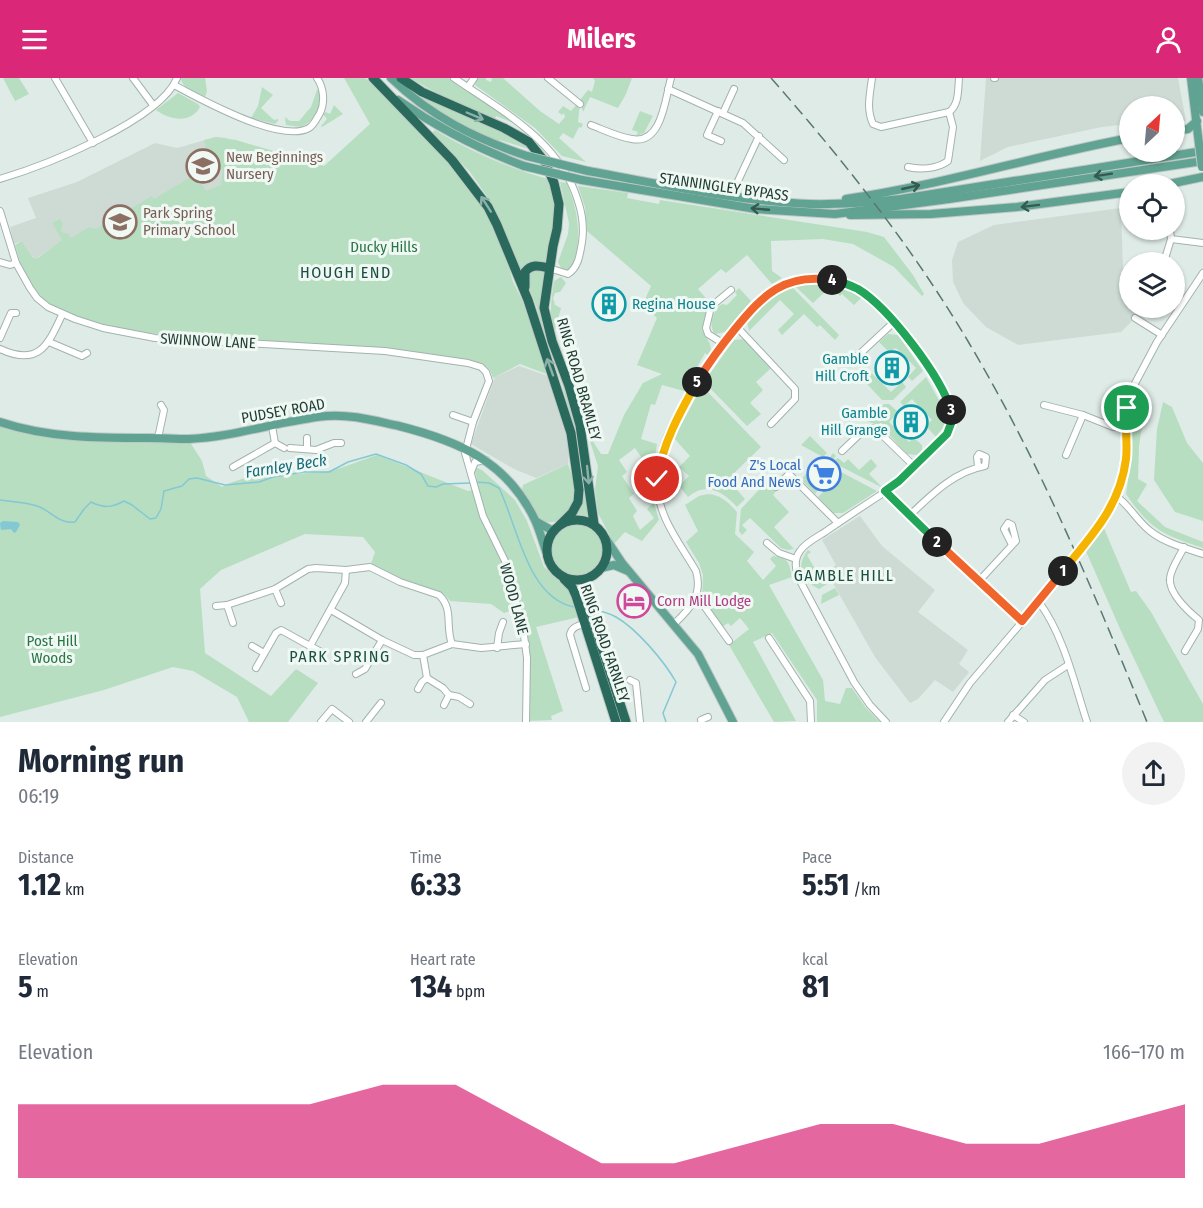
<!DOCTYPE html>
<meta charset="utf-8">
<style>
:root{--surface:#fff;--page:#f2f2f3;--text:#1f2937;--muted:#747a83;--accent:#db2777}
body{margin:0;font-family:"Fira Sans Condensed",sans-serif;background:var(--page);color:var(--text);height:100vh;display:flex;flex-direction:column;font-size:22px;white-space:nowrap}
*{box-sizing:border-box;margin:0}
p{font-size:20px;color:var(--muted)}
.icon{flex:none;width:33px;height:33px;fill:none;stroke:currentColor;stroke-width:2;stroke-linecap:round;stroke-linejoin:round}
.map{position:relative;height:644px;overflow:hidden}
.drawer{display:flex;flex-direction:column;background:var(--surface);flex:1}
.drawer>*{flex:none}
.needle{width:39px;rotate:26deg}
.fabs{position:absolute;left:1119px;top:18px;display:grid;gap:12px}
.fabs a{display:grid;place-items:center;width:66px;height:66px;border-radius:50%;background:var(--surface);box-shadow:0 2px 4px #0004;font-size:30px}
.pin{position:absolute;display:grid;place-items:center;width:51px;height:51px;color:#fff;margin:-26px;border:3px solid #fff;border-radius:50%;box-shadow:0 2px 6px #0007}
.km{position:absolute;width:30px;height:30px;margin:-15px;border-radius:50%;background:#222;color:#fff;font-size:16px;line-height:30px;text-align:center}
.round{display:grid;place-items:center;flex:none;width:63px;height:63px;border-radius:32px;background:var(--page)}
.headline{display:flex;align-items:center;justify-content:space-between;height:102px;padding:0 18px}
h1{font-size:33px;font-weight:700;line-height:45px}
.metrics{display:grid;grid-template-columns:repeat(3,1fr);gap:9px;height:102px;padding:6px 18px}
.metrics div{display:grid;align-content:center}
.metrics b{font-size:30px;font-weight:700}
.metrics small{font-size:16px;font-weight:400}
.metrics p{font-size:16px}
.chart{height:168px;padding:12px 18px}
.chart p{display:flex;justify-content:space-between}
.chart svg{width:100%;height:108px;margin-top:6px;fill:var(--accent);opacity:.7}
header{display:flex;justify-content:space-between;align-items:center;height:78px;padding:0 18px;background:var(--accent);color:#fff;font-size:27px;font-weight:700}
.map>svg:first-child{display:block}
.built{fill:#cedbd5}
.green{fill:#b7dec1}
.water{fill:#84c8d4}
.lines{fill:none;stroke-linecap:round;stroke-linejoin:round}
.stream{stroke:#84c8d4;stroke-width:1.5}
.minor-casing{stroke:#a2b3ad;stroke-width:8}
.major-casing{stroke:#c0c8c6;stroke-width:10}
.highway-casing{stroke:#c0c8c6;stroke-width:11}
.minor{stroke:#fff;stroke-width:6}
.major{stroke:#61a392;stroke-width:8}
.highway{stroke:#2a6a5d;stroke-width:9}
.rail{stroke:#5a7870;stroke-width:1.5;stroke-dasharray:12 6;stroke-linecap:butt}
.major-bridge-casing{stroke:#c0c8c6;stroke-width:10;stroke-linecap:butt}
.major-bridge{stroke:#61a392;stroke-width:8}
.oneway{stroke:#8db1a8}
.oneway2{stroke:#335b50}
.split-1-casing{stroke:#fff;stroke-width:12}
.split-2-casing{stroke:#fff;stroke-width:12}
.split-3-casing{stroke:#fff;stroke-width:12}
.split-4-casing{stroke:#fff;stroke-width:12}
.split-5-casing{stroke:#fff;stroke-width:12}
.split-6-casing{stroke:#fff;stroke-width:12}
.split-1{stroke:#f5b400;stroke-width:8}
.split-2{stroke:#f0652b;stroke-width:8}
.split-3{stroke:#22a559;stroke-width:8}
.split-4{stroke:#22a559;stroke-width:8}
.split-5{stroke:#f0652b;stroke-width:8}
.split-6{stroke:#f5b400;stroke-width:8}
.labels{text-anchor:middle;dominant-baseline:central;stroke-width:6;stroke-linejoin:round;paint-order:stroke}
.education-label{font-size:15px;fill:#785e54;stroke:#f0f8f4;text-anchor:start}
.street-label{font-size:15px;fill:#1f3c34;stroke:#f0f8f4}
.park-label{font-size:15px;fill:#287545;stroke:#f0f8f4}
.culture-label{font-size:15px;fill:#0d838f;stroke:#f0f8f4;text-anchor:end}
.shop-label{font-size:15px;fill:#366cbe;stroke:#f0f8f4;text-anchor:end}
.hotel-label{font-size:15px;fill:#b23c85;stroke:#f0f8f4;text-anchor:start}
.neighbourhood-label{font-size:16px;letter-spacing:1.5px;fill:#1a4f42;stroke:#f0f8f4}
.water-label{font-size:16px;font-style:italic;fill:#176b7b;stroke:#f0f8f4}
</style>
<header><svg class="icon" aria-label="menu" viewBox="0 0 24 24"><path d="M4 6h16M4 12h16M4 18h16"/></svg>Milers<svg class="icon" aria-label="person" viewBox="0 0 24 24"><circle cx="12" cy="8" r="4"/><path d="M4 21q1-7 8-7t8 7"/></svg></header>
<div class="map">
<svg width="1203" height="644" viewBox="0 0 1203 644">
<rect width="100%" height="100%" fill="#dfebe6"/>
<!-- built -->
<g class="built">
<path d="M986,0H1178L1186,43H1175L1174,28H1130L1129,46L1102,49L1008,69L980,83Z"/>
<path d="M216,59L227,60L217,152L53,169L37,180L31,178L22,163L14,166L10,149L36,140L28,120L77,104L155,65L177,70Z"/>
<path d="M1121,130L1123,192L1129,218L1130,230H1133L1135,240L1121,254L1018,267L986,249L963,225L953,204L952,182L958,164L994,147Z"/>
<path d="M519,288L551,299L571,355L568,386L536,400L514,391L471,366L495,299Z"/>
<path d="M860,438L882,468L935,512L918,534L968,572L959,586L969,594L953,614L935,602L918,621L910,625L875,579L826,493L836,487L822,462Z"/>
</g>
<!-- green -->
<g class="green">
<path d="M3,0H19L29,16L15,23Z"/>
<path d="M181,0H205L207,13L205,19C196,15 182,11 181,0Z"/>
<path d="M344,0H365L422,52L468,107L486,136L505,176L513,204L523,224L549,297L520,286L493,300C492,297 491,294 489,291C481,281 446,279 433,277C391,272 348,268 306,265C243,261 84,263 40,219C26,204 20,186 15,167L22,163L32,179L38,180L62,162L52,145L60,141L63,146L61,152L63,155H67L71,160L89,149L96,151L152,118L154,121L189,100L197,99L206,113L221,107L223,91L212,95L204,62L216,59L236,62L324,88L370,46Z"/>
<path d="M410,0H449L516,46L496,38L495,41L455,25Z"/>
<path d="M477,0H486V2L491,4L492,0H503L540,33L559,46L565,39L564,35L562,37L558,34L563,28L571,33L578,25L580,26L578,44L583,46L581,50L579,49L573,61L563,55L559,60L586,84L562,78L535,50L475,7Z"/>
<path d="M593,0H632L626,16L618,30L590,19L583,34L580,22L588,12L592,14L595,3Z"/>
<path d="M262,9L273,17L261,30L274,42L278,41V43L275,46L251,40L258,28Z"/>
<path d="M317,12H319C322,28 317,42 301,49L286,47L285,39L290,43H299L311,29Z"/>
<path d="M414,13L521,62L532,72L500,62L498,64C468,52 440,35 413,16Z"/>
<path d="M178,15L198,26L200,29C191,46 169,42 156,32Z"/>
<path d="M334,27L343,36L322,49L321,48L327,41L323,36L326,34L330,36Z"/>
<path d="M640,33L653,38L644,55L636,58L638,54L632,52Z"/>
<path d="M435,52C471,74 511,91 551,102L555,135L547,187L521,197L495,131L484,114L470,94L432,55Z"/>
<path d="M560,104L567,105C578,133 583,160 572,189L567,192L561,190L558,184L568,156L569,145Z"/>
<path d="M578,108L628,115L627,120L659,126L660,122L867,154L884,159L913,197L924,216L922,218L894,189L853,166L823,161L771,163L772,193L782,200L772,206L747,177L726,195L721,191L698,211L710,225L706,233L702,252L710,266L711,272L708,277L705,275L684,313L662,307L655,327L651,326L641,361L657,366L652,395L635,370L619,382L627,394L622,398L634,416L629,420L637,433L633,438L640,452L654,440L647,431L652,426L642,414L649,408L644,400L651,395L654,425L659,442L642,463L625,454L614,466L598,435L595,411L598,388L587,354L601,376H608L624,337L643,305L662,296L637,287L657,240L643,226L651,208L587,153L585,129Z"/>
<path d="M534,191L545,194L542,214L578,354L580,378L562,306L540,249L537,230L526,202L527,195Z"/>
<path d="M561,199L566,205L560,214L555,215L553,220L555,227L561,230L554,256C549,237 551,222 554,203Z"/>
<path d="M809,206C829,205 845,209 861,220L854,227L842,216L840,218L830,209L813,225L796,209Z"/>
<path d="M792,209L839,257L835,262L820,247L817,249L804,236L782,257L778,252L794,236L780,222L749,253L747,244C760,230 773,215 792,209Z"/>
<path d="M739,210L751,223L725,254L715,256C708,247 713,232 722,226L727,227L737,217L735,214Z"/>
<path d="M888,256L898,257L923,293L912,303L908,299L916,290L896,270L889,274L879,264Z"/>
<path d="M744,261L771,290L756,304L763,312L750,325L761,336L747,348L704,304L734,262Z"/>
<path d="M863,287L891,314L902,304L906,309L893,322H882L857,295Z"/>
<path d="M926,299L945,333L946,345L936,359L926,348L932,342L912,321L904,328L900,324Z"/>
<path d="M702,308L761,369L733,396L735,399L730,404L745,421L737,429C724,414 706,403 688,419L679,408L689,398L679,389L690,378L674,360Z"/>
<path d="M1139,320L1146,322L1139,368L1138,401L1147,406L1137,423L1165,449L1203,464V470C1162,456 1152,453 1126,416C1132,384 1130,351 1139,320Z"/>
<path d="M1163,324L1172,329L1187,365L1203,385V443L1175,434L1154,402L1157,351Z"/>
<path d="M884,326H889L898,334L889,344L909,364L914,360L922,367V372L917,377L907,376L882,349L867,343Z"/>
<path d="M0,344L38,355L188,361L202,383L206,398L222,409C254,391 292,399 328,393C344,390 361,382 377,377L468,413L479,410L475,393L477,390L482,392L515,422L527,443L544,489L571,514L579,539L536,549L563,633L551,638L552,642L526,643L527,580L516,531L504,535L491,526L450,523L444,516L439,517L370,489L375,474L363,459L305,456L221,492L200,511L205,575L271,618L296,591L318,605L288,644H249L237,619L193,593L173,589L104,612L0,639Z"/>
<path d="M810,358L827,375L823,379L801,367Z"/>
<path d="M833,375L836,378L834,380L835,382L838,380L844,385L848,381L859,392L871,381L877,388L869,396L883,410L828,382Z"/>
<path d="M820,383L877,413L843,435H833L818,419L835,402V397L823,385L815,392L821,400L819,402L821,408L815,416L801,401Z"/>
<path d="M568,386C571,396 577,408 575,418C573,432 558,451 542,442C535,439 532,430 528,424C524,417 521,414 523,407Z"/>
<path d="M585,396L588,438L576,436L583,415L582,397Z"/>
<path d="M766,404L776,413L773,417L789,434L774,449L794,471L788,472L781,470L750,440L742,447L747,452L742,457L739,453L741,431Z"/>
<path d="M708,416C721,417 728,424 737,434L735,456L754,474L747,483L763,502L776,488L770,481L773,478C789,480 789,485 792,499L769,507L823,602L825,623L840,626L846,610H852L866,630L880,644H817V622L772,555L753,564L796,643L774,644L729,567L749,551L740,540L731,548L728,545L722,549L702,521L703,497L699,485L686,464L698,453L685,427L699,418Z"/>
<circle cx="576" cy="471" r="26"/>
<path d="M1103,448L1131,514L1136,513L1151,534L1203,626V644H1164L1121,553L1085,471Z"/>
<path d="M808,472L811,474L807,477L818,496L826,493L832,503L819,511C802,502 795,488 808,472Z"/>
<path d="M835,510L839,517L821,526L822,517Z"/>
</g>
<!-- water -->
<path class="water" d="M3,443L18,444L20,447L16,454L14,455L11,451L1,452L0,445Z"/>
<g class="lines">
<!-- stream -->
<g class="stream">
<path d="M475,404L489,405L499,410C517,446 527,520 574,529"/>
<path d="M0,422C13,424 25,424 37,428C52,433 58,446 75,444L84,431L91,424C103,430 112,430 124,423L132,427L150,441L156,440L161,431L164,413L182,408L189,401L197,400L225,407L259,404L273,399L303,394H329L348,384L376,376L406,387L421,396L428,408L436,409L443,406L470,405"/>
<path d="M593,532C601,533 609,535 616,539C637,551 664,583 676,604L663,635L666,644"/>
</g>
<defs>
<g id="minor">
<path d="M55,0L93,65"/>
<path d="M133,0L153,27"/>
<path d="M454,0C502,33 560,63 578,123C582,135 584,151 582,164C580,175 579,189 568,196L549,190"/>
<path d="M548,0L580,26"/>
<path d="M872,0C870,16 866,31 873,46L881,49L949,34C959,27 958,12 959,0"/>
<path d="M994,0H995"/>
<path d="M174,7C200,21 281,66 309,50C314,47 317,40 320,35C325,25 324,10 317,0"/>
<path d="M468,9L474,0"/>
<path d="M668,11L743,45L784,82"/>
<path d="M718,33L707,57L721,63"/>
<path d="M723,35L734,11"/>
<path d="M591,47C604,52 618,59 632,61C662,67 665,21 671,0"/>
<path d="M908,89C920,92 937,91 948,83L953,49L949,34"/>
<path d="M0,101C43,88 160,43 177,0"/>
<path d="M738,103L759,58"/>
<path d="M0,133L16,185L30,210L37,220L48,229L75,241L103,250L155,260L385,273L468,285L481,289L486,294L489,303L473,344L465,375L483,438L506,485L523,550L527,580L526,644"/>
<path d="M1170,152L1171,161L1203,165"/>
<path d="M0,184L10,187L16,185"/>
<path d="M1164,184L1171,161"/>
<path d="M1135,240L1162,257"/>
<path d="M737,249L795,311V321L771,346"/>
<path d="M0,260L11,235H16"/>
<path d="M49,264L82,278L87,275"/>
<path d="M724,266L708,256L706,250L710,233L714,226L731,212"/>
<path d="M0,271C39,289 48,267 62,237"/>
<path d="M850,285L894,244"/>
<path d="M1044,327L1083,337L1113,349L1126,350"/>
<path d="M453,337L473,344"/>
<path d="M272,348L275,365"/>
<path d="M158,360L164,332L161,327"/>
<path d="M290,370L316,372L334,365H341"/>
<path d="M307,370V360"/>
<path d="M842,373L864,352L872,350L878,353L914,388"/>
<path d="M1066,377L1083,337"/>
<path d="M233,389L275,365L284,370"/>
<path d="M471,394L475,384L486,382"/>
<path d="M776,409L789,396L838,445"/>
<path d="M885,413L1022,543"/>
<path d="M1116,418C1130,428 1137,443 1150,453C1165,465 1185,470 1203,476"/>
<path d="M909,438C931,417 955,393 985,388L986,379L979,376L977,379L978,388"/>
<path d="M767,465L779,475L796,481"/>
<path d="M1184,469C1180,478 1171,490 1170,500C1168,515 1189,534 1199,542L1198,551L1185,573"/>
<path d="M979,503L1016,463L1012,447L1008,445L1004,451L1012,467"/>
<path d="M275,511L281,525"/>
<path d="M697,518L729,563"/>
<path d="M1039,524C1064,558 1074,604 1087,644"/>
<path d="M216,528L227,527"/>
<path d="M331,532L382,562L414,577H423L452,566L481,570L526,566"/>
<path d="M233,545L227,527L275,511L308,491L316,490L346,492L370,489L400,504L439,517C454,531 445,549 452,566"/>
<path d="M586,545C578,548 571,549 570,557L586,610"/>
<path d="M674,546C690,531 703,517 696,493C679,464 657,438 657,403C657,364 687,318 708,288C724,264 742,236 765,218C791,197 830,194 859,212C879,224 895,244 910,263C923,280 953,320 952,342C952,354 939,362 931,370C917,385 903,401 885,414C865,427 845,440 825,454C817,459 805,465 800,473C794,481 795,490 798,499L854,604L870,627L886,644"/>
<path d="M769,560L810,623L811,644"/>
<path d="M252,568L264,575"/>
<path d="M310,568L323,575"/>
<path d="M497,570L499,555L503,544"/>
<path d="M423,577L427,600L443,610L449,617L444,627"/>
<path d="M256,590L276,555L281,552L310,568L345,505L346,492"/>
<path d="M356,596L365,591L382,562"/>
<path d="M630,602L636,605L640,644"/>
<path d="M418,611L422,604L427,600"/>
<path d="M449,617L459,619L470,626"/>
<path d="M1013,637L1024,644"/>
<path d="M321,644L332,631L349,644"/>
<path d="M366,644L381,625"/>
<path d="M702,644L701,642L708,639"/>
<path d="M944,644L970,605L1039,524L1106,440L1119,413L1123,397L1126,380V333L1132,311L1157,264L1203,195"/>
<path d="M1008,644L1045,602L1068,587"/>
</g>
<g id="major">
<path d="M391,0C430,38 476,61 527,78"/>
<path d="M1191,0L1199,66"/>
<path d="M1198,0L1203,34"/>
<path d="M398,22C438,50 479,71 524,88"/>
<path d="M1174,53L1188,51L1197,43"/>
<path d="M588,93C661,106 735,123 810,126C840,127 871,124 901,121L1203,73"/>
<path d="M582,102L756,131L835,136L949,121L1203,83"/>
<path d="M1169,106L1203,99"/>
<path d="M846,121C942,107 1034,78 1130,60"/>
<path d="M850,137L931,136L1017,129L1130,114"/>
<path d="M0,344C48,360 98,360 148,360C161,360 175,361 189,361C236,359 281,342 327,338C351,336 375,343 399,348C458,363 507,383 535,442C540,453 543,465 547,476"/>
<path d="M537,444L553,453"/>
<path d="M606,461L622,485L698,576L733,644"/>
<path d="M601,490L614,487L628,493"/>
</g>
<g id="highway">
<path d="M373,0L452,82L488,129L497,147L528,222L571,355L579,412L578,424L572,435L560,447"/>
<path d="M401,0L422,14L504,50L529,64L545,84L554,105L559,126L557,151L553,168L544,230L552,263L569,308L580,347L594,446"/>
<path d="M525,209V194C532,185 540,188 549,190"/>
<circle cx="577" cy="472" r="30"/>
<path d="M564,501L572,509L576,518L616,644"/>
<path d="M587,501L585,510L586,520L626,644"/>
</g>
</defs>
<!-- minor casing -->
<use href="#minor" class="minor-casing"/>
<!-- major casing -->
<use href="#major" class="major-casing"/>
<!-- highway casing -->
<use href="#highway" class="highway-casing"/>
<!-- minor -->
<use href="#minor" class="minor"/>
<!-- major -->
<use href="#major" class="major"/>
<!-- highway -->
<use href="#highway" class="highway"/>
<!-- rail -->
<path class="rail" d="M771,0C844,83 913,170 969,265C1041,386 1094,515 1147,644"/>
<defs>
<g id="major-bridge">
<path d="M1199,66L1202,89"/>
<path d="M527,78L588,93"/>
<path d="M524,88L582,102"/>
</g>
</defs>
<!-- major-bridge casing -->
<use href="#major-bridge" class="major-bridge-casing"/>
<!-- major-bridge -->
<use href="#major-bridge" class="major-bridge"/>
</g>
<!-- one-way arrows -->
<defs><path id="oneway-shaft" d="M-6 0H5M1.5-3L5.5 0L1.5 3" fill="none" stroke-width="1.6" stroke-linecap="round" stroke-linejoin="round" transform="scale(1.5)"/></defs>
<g class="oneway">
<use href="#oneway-shaft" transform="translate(475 38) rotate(23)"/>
<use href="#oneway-shaft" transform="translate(486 126) rotate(-123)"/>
<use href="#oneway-shaft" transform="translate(550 289) rotate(-110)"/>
<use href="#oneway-shaft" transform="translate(588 397) rotate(84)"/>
</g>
<g class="oneway2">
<use href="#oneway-shaft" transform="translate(1103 97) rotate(171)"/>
<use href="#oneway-shaft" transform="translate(911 109) rotate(-13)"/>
<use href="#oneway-shaft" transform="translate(1030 128) rotate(173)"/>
<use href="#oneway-shaft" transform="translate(760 131) rotate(-175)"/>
</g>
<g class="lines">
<defs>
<path id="split-1" d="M1063,493C1091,458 1120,429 1126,381C1128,364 1124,347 1127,330"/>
<path id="split-2" d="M937,464L1022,543L1063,493"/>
<path id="split-3" d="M937,464L885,413L899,403L947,356L952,343L951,332"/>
<path id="split-4" d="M832,202C841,204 850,207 858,211C889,230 940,297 951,332"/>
<path id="split-5" d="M697,304C708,286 721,268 735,251C763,217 784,195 832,202"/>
<path id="split-6" d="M657,401C663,365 679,336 697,304"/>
</defs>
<!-- split-1 casing -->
<use href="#split-1" class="split-1-casing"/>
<!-- split-2 casing -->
<use href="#split-2" class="split-2-casing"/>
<!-- split-3 casing -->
<use href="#split-3" class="split-3-casing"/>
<!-- split-4 casing -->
<use href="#split-4" class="split-4-casing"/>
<!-- split-5 casing -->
<use href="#split-5" class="split-5-casing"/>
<!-- split-6 casing -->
<use href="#split-6" class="split-6-casing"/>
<!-- split-1 -->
<use href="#split-1" class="split-1"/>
<!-- split-2 -->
<use href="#split-2" class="split-2"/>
<!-- split-3 -->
<use href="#split-3" class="split-3"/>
<!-- split-4 -->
<use href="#split-4" class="split-4"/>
<!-- split-5 -->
<use href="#split-5" class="split-5"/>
<!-- split-6 -->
<use href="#split-6" class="split-6"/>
</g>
<!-- icons -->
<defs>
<symbol id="school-ring" viewBox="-11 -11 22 22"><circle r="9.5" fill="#f0f8f4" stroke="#8d6e63" stroke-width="1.5"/><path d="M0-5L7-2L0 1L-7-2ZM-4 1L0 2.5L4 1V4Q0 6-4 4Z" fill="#8d6e63"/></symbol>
<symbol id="building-ring" viewBox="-11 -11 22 22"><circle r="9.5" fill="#f0f8f4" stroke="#0f9aa8" stroke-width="1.5"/><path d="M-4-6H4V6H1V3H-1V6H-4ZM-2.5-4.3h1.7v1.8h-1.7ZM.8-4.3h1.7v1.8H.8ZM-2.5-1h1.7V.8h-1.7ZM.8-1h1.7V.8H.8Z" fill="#0f9aa8"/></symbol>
<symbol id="supermarket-ring" viewBox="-11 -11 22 22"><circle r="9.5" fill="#f0f8f4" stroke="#3f7fe0" stroke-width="1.5"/><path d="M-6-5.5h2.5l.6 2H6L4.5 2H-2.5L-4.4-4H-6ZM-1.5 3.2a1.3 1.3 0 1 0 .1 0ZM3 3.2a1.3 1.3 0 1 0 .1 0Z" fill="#3f7fe0"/></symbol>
<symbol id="hotel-ring" viewBox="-11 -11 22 22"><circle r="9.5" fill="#f0f8f4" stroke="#d1479c" stroke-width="1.5"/><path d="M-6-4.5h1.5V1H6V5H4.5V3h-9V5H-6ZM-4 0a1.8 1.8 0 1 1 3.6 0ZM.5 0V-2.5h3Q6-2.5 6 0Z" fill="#d1479c"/></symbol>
</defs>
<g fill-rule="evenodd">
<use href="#school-ring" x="184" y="69" width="38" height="38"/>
<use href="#school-ring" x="101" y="125" width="38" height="38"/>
<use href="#building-ring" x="590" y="207" width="38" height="38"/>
<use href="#building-ring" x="873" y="271" width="38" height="38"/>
<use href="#building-ring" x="892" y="325" width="38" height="38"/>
<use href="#supermarket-ring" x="805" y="377" width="38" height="38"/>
<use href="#hotel-ring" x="615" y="504" width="38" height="38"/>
</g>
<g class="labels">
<!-- education labels -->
<g class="education-label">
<text x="226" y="79">New Beginnings<tspan x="226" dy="17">Nursery</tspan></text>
<text x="143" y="135">Park Spring<tspan x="143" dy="17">Primary School</tspan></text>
</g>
<!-- street labels -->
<g class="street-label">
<text transform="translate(724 109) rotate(8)">STANNINGLEY BYPASS</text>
<text transform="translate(208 263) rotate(3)">SWINNOW LANE</text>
<text transform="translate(579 301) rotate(74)">RING ROAD BRAMLEY</text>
<text transform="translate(283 333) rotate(-10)">PUDSEY ROAD</text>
<text transform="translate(514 521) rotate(75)">WOOD LANE</text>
<text transform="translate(605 565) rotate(71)">RING ROAD FARNLEY</text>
</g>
<!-- park labels -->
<g class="park-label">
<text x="384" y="169">Ducky Hills</text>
<text x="52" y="563">Post Hill<tspan x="52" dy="17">Woods</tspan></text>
</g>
<!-- culture labels -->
<g class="culture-label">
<text x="632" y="226" text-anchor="start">Regina House</text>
<text x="869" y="281">Gamble<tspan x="869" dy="17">Hill Croft</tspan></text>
<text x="888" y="335">Gamble<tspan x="888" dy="17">Hill Grange</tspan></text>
</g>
<!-- shop labels -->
<g class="shop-label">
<text x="801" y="387">Z's Local<tspan x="801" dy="17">Food And News</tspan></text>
</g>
<!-- hotel labels -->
<g class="hotel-label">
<text x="657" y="523">Corn Mill Lodge</text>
</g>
<!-- neighbourhood labels -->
<g class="neighbourhood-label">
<text x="346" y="194">HOUGH END</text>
<text x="844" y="497">GAMBLE HILL</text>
<text x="340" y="578">PARK SPRING</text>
</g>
<!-- water labels -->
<g class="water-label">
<text transform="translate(286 388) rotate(-9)">Farnley Beck</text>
</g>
</g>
</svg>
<div class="fabs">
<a><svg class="needle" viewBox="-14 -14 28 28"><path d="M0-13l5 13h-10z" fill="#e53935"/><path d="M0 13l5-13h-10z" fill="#747a83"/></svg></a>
<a><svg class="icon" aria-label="locate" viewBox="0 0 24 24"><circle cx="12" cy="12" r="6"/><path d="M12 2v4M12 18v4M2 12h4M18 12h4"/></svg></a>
<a><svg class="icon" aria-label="layers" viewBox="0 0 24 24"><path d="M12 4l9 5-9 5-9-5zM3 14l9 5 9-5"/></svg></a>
</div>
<div class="pin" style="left:1127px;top:330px;background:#1e9e55"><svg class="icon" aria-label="arrive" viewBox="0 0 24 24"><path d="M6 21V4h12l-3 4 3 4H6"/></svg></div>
<div class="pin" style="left:657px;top:401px;background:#d93025"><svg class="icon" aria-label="check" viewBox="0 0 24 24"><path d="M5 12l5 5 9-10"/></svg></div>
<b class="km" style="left:1063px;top:493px">1</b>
<b class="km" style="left:937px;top:464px">2</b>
<b class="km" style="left:951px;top:332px">3</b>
<b class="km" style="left:832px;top:202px">4</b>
<b class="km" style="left:697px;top:304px">5</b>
</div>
<section class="drawer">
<div class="headline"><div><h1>Morning run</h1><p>06:19</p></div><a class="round"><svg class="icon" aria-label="share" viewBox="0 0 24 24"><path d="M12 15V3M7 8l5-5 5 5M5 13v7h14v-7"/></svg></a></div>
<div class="metrics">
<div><p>Distance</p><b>1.12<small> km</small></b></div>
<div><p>Time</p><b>6:33</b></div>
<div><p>Pace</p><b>5:51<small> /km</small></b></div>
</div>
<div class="metrics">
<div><p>Elevation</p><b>5<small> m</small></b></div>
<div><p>Heart rate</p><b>134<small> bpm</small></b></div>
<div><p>kcal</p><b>81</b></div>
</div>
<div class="chart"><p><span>Elevation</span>166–170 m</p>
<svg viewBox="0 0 160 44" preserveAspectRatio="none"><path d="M0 44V14L10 14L20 14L30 14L40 14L50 6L60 6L70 22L80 38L90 38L100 30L110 22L120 22L130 30L140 30L150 22L160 14V44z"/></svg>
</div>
</section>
